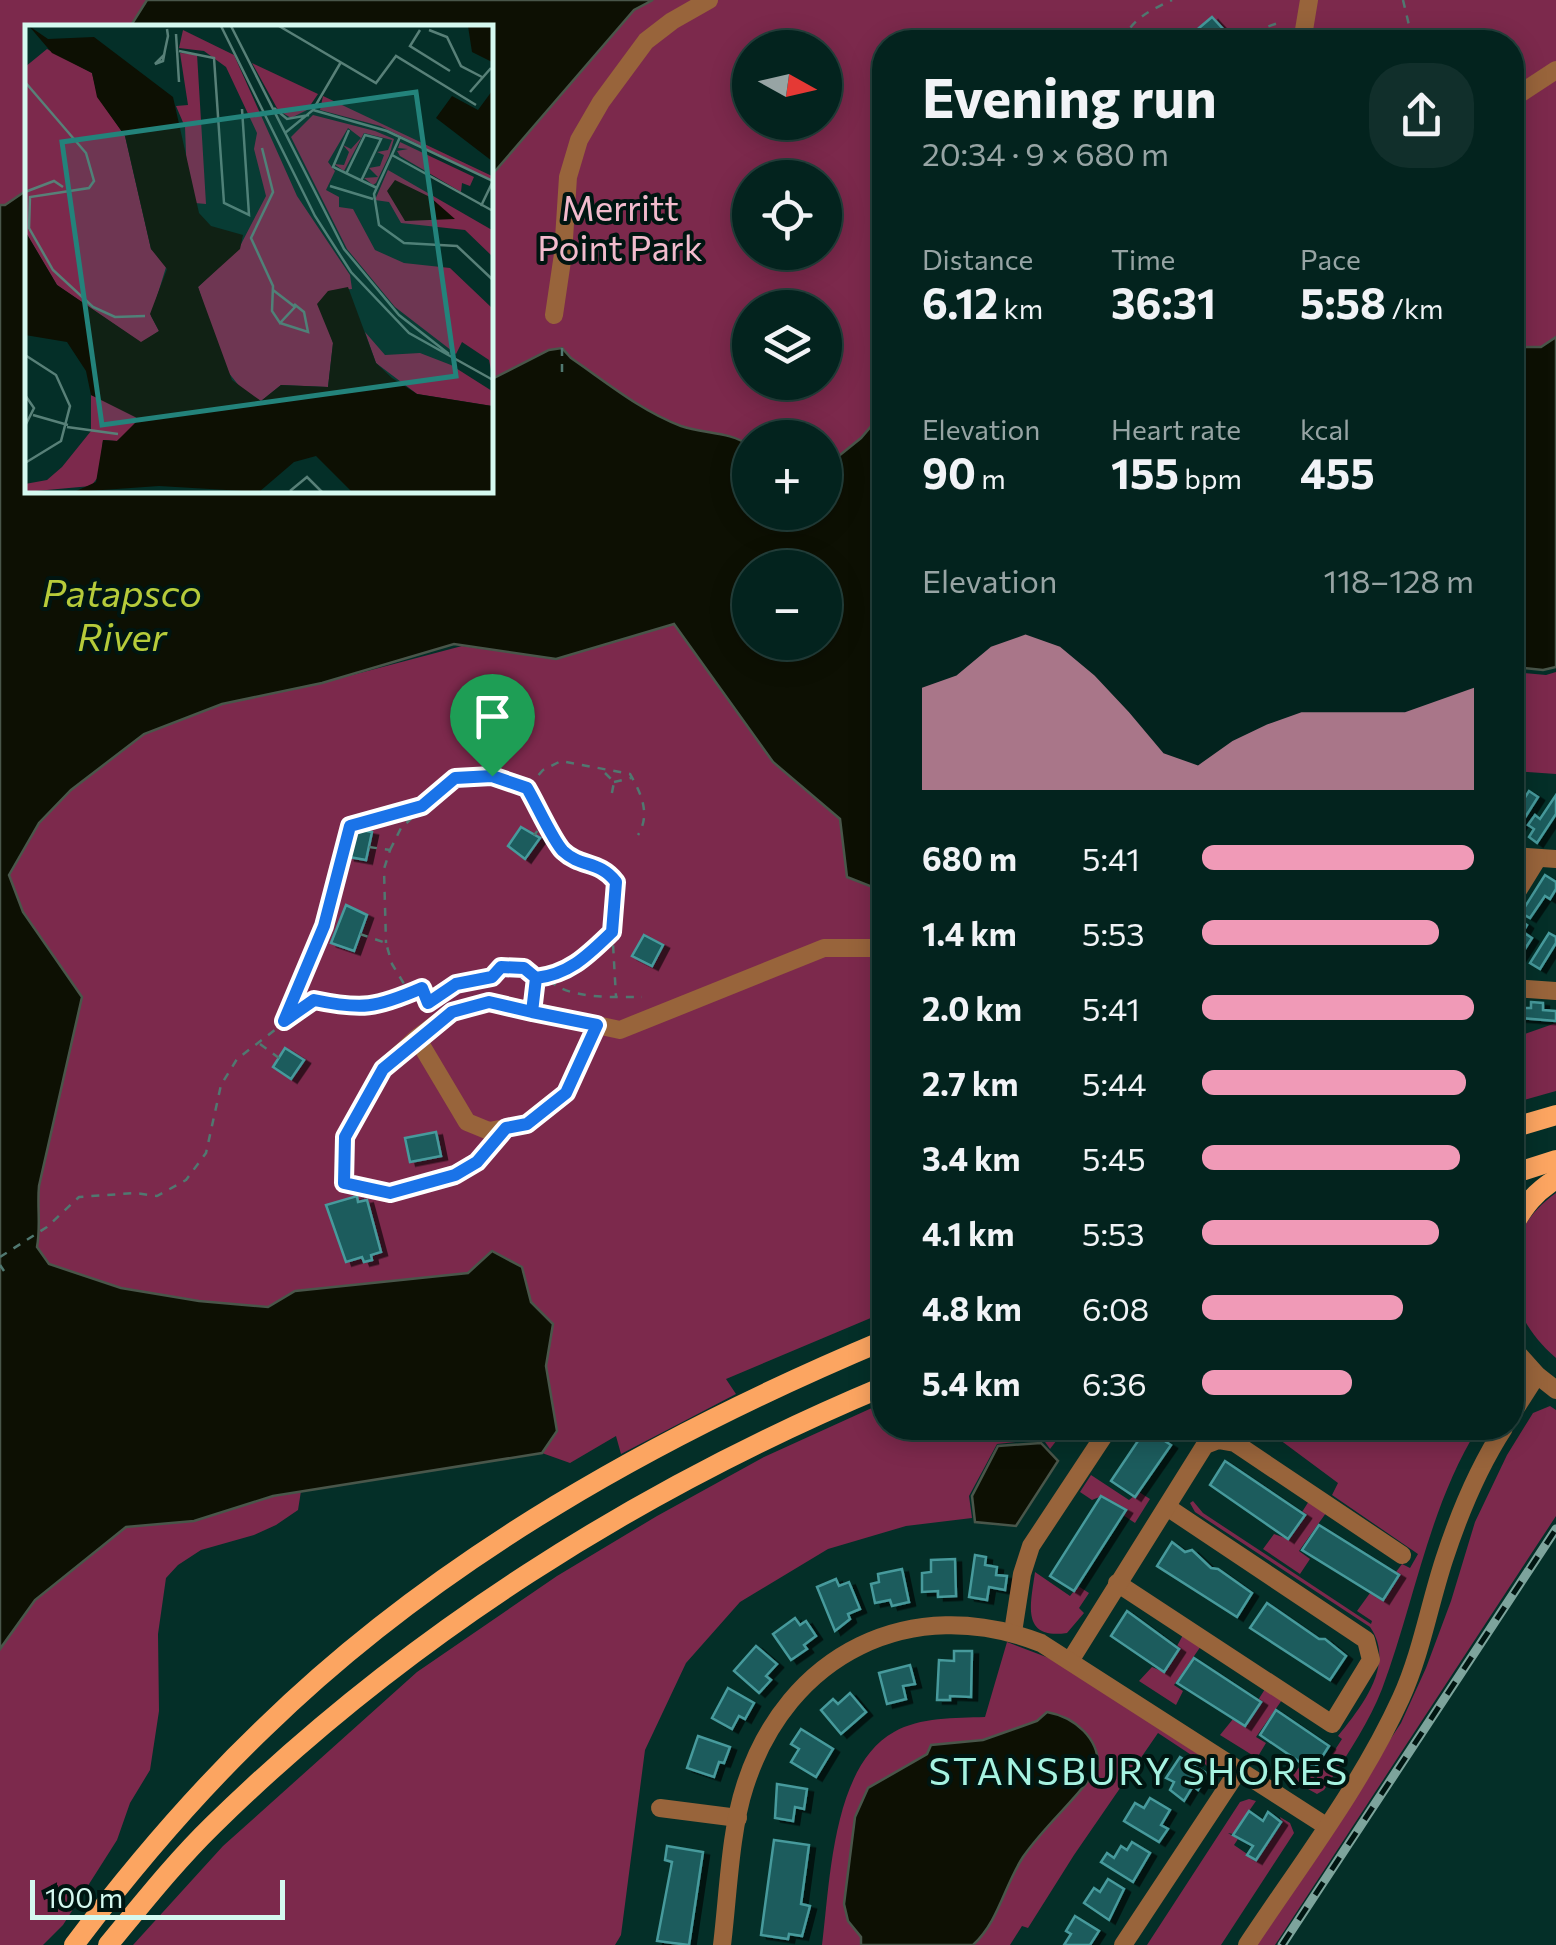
<!DOCTYPE html>
<meta charset="utf-8">
<style>
:root{--surface:#03231e;--page:#112f2b;--text:#f1f3f6;--muted:#97a4a4;--line:#24403c;--accent:#f09ab7}
body{margin:0;font-family:Commissioner,sans-serif;background:var(--page);color:var(--text);height:100vh;display:flex;flex-direction:column;font-size:38px;white-space:nowrap}
*{box-sizing:border-box;margin:0}
p{font-size:32px;color:var(--muted)}
.icon{flex:none;width:55px;height:55px;fill:none;stroke:currentColor;stroke-width:2;stroke-linecap:round;stroke-linejoin:round}
.map{position:relative;flex:1;overflow:hidden}
.side{position:absolute;left:872px;top:30px;width:652px;height:1410px;display:flex;flex-direction:column;background:var(--surface);border-radius:40px;box-shadow:0 5px 25px #0003,0 0 0 2px var(--line)}
.side>*{flex:none}
.needle{width:65px;rotate:98deg}
.tools{position:absolute;left:732px;top:30px;display:grid;gap:20px}
.tools a{display:grid;place-items:center;width:110px;height:110px;border-radius:50%;background:var(--surface);box-shadow:0 5px 25px #0003,0 0 0 2px var(--line);font-size:50px}
.scale{position:absolute;left:30px;bottom:25px;width:255px;box-sizing:border-box;padding-left:10px;border:5px solid #d5f9f0;border-top:0;font-size:28px;line-height:35px;white-space:nowrap;color:#d5f9f0;-webkit-text-stroke:8px #001511;paint-order:stroke}
.pin{position:absolute;display:grid;place-items:center;width:85px;height:85px;color:#fff;margin:-102px -42px;border-radius:50% 50% 50% 0;rotate:-45deg;box-shadow:0 0 10px #0007}
.pin .icon{rotate:45deg}
.round{display:grid;place-items:center;flex:none;width:105px;height:105px;border-radius:40px;background:var(--page)}
.summary{display:flex;align-items:center;justify-content:space-between;height:170px;padding:0 50px}
h1{font-size:55px;font-weight:700;line-height:75px}
.figures{display:grid;grid-template-columns:repeat(3,1fr);gap:15px;height:170px;padding:10px 50px}
.figures div{display:grid;align-content:center}
.figures b{font-size:42px;font-weight:700}
.figures small{font-size:28px;font-weight:400}
.figures p{font-size:28px}
.chart{height:280px;padding:20px 50px}
.chart p{display:flex;justify-content:space-between}
.chart svg{width:100%;height:180px;margin-top:10px;fill:var(--accent);opacity:.7}
ul{padding:0 50px;list-style:none;font-size:32px}
li{display:grid;grid-template-columns:160px 120px 1fr;align-items:center;height:75px}
li i{height:25px;border-radius:12px;background:var(--accent)}
.map>svg:first-child{display:block}
.green{fill:#7c294c;fill-rule:evenodd}
.water{fill:#0d1003;stroke:#49564a;stroke-width:2.5;fill-rule:evenodd}
.building{fill:#1a5c5d;stroke:#479a9c;stroke-width:2.5;filter:url(#shadow)}
.lines{fill:none;stroke-linecap:round;stroke-linejoin:round}
.path{stroke:#507870;stroke-width:2.5;stroke-dasharray:8 8;stroke-linecap:butt}
.minor{stroke:#98643b;stroke-width:18}
.major{stroke:#fca561;stroke-width:20}
.rail-casing{stroke:#7da49c;stroke-width:9}
.rail{stroke:#001511;stroke-width:5;stroke-dasharray:15;stroke-linecap:butt}
.route-casing{stroke:#fff;stroke-width:20}
.route{stroke:#1a73e8;stroke-width:12}
.labels{text-anchor:middle;dominant-baseline:central;stroke-width:8;stroke-linejoin:round;paint-order:stroke}
.park-label{font-size:35px;fill:#f2bbcd;stroke:#001511}
.water-label{font-size:38px;font-style:italic;fill:#b6cb3a;stroke:#001511}
.neighbourhood-label{font-size:38px;letter-spacing:2.5px;fill:#a6f3e1;stroke:#001511}
.inset-road{fill:none;stroke:#588078;stroke-width:2.5}
.view{fill:#23837b;fill-opacity:0.15;stroke:#23837b;stroke-width:5}
.inset-edge{fill:none;stroke:#d5f9f0;stroke-width:5}
</style>
<div class="map">
<svg width="1556" height="1945" viewBox="0 0 1556 1945">
<defs>
<filter id="shadow"><feDropShadow dx="6" dy="3.5" stdDeviation="0" flood-color="#0009"/></filter>
</defs>
<rect width="100%" height="100%" fill="#042f28"/>
<!-- green -->
<g class="green">
<path d="M0,0H147L130,27L28,28L27,190L5,206L0,205Z"/>
<path d="M653,0H1556V337L1542,347H1513L1512,42H885V410L861,438L825,467V438H750V446C730,431 704,434 681,426C641,411 606,382 571,358L562,348L549,350L490,380V177L634,10ZM750,48H825V122H750ZM750,178H825V252H750ZM750,308H825V382H750Z"/>
<path d="M675,624L773,762L840,819L848,877L885,892V1312L726,1379L736,1394L621,1454L616,1436L570,1463L542,1453L557,1431L546,1366L553,1324L531,1302L522,1267L295,1291L268,1307L199,1301L121,1288L49,1264L37,1247C41,1226 37,1207 39,1186L82,997L23,912L9,875L39,823L71,790L144,734L222,704L322,683L462,646L556,659Z"/>
<path d="M1512,672L1546,675L1556,672V774L1513,771Z"/>
<path d="M1556,1023V1091L1513,1103V1038Z"/>
<path d="M1556,1193V1358C1500,1310 1493,1238 1556,1193Z"/>
<path d="M885,1402V1428H1066L1050,1449L1043,1439L997,1444L969,1496L972,1518L906,1526L828,1549L740,1602L686,1663L645,1750L621,1935L615,1945H133L223,1846L417,1672L557,1576L657,1516L764,1457Z"/>
<path d="M1550,1406L1556,1410V1516L1275,1945H1255L1401,1723L1426,1668L1451,1601L1475,1522L1507,1455L1533,1413Z"/>
<path d="M1264,1428H1478C1428,1509 1415,1601 1382,1689C1368,1725 1345,1758 1324,1790L1317,1794L1290,1779L1300,1766L1316,1779L1342,1739L1338,1736C1362,1706 1396,1664 1370,1627L1195,1512L1190,1503L1193,1501L1203,1513L1371,1624L1372,1621L1357,1611L1370,1593L1384,1600L1400,1575L1396,1572L1402,1564L1410,1568L1418,1554L1332,1495L1338,1483Z"/>
<path d="M1091,1475L1129,1500L1139,1492L1150,1499L1135,1523L1123,1515L1126,1509L1102,1496L1092,1500L1080,1492Z"/>
<path d="M301,1491L298,1510L276,1525L254,1535L201,1550L178,1565L166,1578L158,1634L159,1711L150,1770L130,1803L117,1840L63,1925L43,1945H0V1649L35,1600L126,1527L194,1521L272,1496Z"/>
<path d="M1309,1501L1326,1513L1299,1551L1310,1559L1300,1574L1263,1549L1274,1534L1288,1539L1305,1515L1302,1512Z"/>
<path d="M1035,1572L1070,1596L1078,1586L1089,1593L1079,1608L1084,1613L1067,1633C1020,1640 1031,1603 1035,1572Z"/>
<path d="M1183,1635L1201,1646L1174,1685L1183,1691L1176,1705L1139,1681L1152,1667L1164,1672L1179,1649L1177,1646Z"/>
<path d="M1007,1642L1062,1663L1207,1760L1217,1770L1214,1773L1205,1764L1158,1733L1074,1855L1028,1928L1022,1926L1010,1945H822C830,1884 832,1766 894,1732C920,1717 955,1718 985,1717Z"/>
<path d="M1265,1689L1282,1700L1256,1737L1266,1743L1257,1758L1220,1735L1233,1719L1243,1724Z"/>
<path d="M1249,1799L1256,1801L1233,1834L1228,1833L1238,1839L1234,1845L1256,1860L1282,1824L1280,1817L1290,1823L1294,1833L1221,1945H1147L1240,1802Z"/>
</g>
<!-- water -->
<g class="water">
<path d="M147,0H653L634,10L490,177V28L130,27Z"/>
<path d="M27,190L28,490H490V380L549,350L562,348L571,358C606,382 641,411 681,426C704,434 730,431 750,446V512H825V467L861,438L885,410V892L847,877L840,819L773,762L674,624L556,659L454,644L322,683L222,704L144,734L71,790L39,823L9,875L23,912L82,997L39,1186C37,1207 41,1226 37,1247L49,1264L121,1288L199,1301L268,1307L295,1291L468,1273L492,1251L522,1267L531,1302L553,1324L546,1366L557,1431L542,1453L273,1496L194,1521L126,1527L35,1600L0,1649V205H5ZM750,568H825V642H750Z"/>
<path d="M1556,337V667L1543,670L1513,667L1512,347H1541Z"/>
<path d="M1041,1443L1058,1461L1016,1526L975,1522L972,1496L998,1446Z"/>
<path d="M1047,1712C1075,1717 1100,1739 1098,1768C1076,1800 1045,1825 1023,1857C1004,1886 999,1921 973,1945H861V1937L848,1921L844,1904L855,1817L868,1788L927,1754L931,1745L983,1740L1037,1721Z"/>
</g>
<!-- building -->
<g class="building">
<path d="M1212,17L1224,30L1211,42L1199,28Z"/>
<path d="M1529,791L1538,797L1512,838V818Z"/>
<path d="M1556,795V814L1537,843L1529,837L1534,829L1528,825L1535,815L1540,819Z"/>
<path d="M521,827L540,838L525,859L508,846Z"/>
<path d="M355,829L372,832L366,860L349,857Z"/>
<path d="M1545,875L1556,882V889L1550,899L1545,896L1530,918L1521,913Z"/>
<path d="M346,905L367,915L354,951L331,943Z"/>
<path d="M1523,922L1527,925L1523,932L1532,938L1514,966L1512,935Z"/>
<path d="M1549,933L1556,937V943L1540,969L1530,963Z"/>
<path d="M644,935L663,945L652,966L632,956Z"/>
<path d="M1531,1002L1543,1003V1010L1556,1011V1021L1521,1018L1522,1008H1531Z"/>
<path d="M285,1048L304,1060L291,1079L273,1067Z"/>
<path d="M436,1132L441,1156L410,1162L405,1138Z"/>
<path d="M357,1196L358,1202L367,1200L381,1252L371,1255L372,1260L364,1262L362,1257L346,1262L326,1205Z"/>
<path d="M1146,1429L1171,1445L1135,1497L1111,1481Z"/>
<path d="M1225,1461L1305,1515L1288,1539L1210,1485Z"/>
<path d="M1101,1496L1126,1510L1074,1591L1050,1576Z"/>
<path d="M1319,1525L1399,1575L1383,1600L1302,1550Z"/>
<path d="M1172,1542L1185,1552L1192,1550L1211,1568L1218,1569L1252,1593L1237,1617L1157,1566Z"/>
<path d="M975,1555L986,1557L985,1565L997,1567L996,1575L1007,1576L1005,1590L989,1587L987,1600L969,1597Z"/>
<path d="M955,1559L956,1596L938,1597V1591L922,1592V1573L931,1572V1560Z"/>
<path d="M902,1569L909,1602L892,1606L890,1600L875,1603L871,1584L879,1582L878,1574Z"/>
<path d="M836,1579L839,1586L849,1582L860,1609L848,1614L850,1619L835,1631L817,1587Z"/>
<path d="M1267,1603L1319,1639H1325L1346,1656L1330,1680L1250,1628Z"/>
<path d="M1127,1611L1179,1649L1164,1672L1111,1636Z"/>
<path d="M795,1618L800,1625L806,1621L816,1636L804,1645L807,1649L791,1660L773,1634Z"/>
<path d="M756,1646L777,1664L766,1676L771,1680L759,1693L734,1671Z"/>
<path d="M954,1651H972L971,1697L950,1696V1700H937L939,1660L954,1661Z"/>
<path d="M1194,1658L1261,1702L1245,1726L1177,1683Z"/>
<path d="M910,1665L915,1684L903,1686L906,1699L887,1704L879,1673Z"/>
<path d="M728,1688L754,1703L745,1719L739,1716L732,1729L712,1718Z"/>
<path d="M850,1693L866,1712L841,1734L821,1710L833,1699L838,1704Z"/>
<path d="M1276,1710L1329,1746L1313,1771L1260,1735Z"/>
<path d="M801,1729L833,1749L816,1777L791,1762L799,1749L791,1744Z"/>
<path d="M698,1736L730,1747L724,1763L719,1762L714,1777L687,1768Z"/>
<path d="M1180,1757L1208,1774L1198,1790L1193,1786L1184,1801L1170,1790L1174,1782L1166,1778Z"/>
<path d="M777,1784L807,1789L804,1809L795,1807L793,1821L775,1818Z"/>
<path d="M1150,1798L1170,1810L1161,1825L1168,1829L1159,1842L1124,1821L1135,1803L1144,1808Z"/>
<path d="M1249,1811L1263,1821L1268,1812L1281,1822L1256,1860L1247,1855L1253,1846L1233,1835Z"/>
<path d="M774,1840L809,1845L801,1904L810,1906L802,1936L789,1934L788,1939L761,1935Z"/>
<path d="M1132,1842L1150,1853L1133,1882L1101,1862L1107,1853L1114,1858L1121,1846L1127,1850Z"/>
<path d="M667,1846L703,1852L689,1945L657,1941L672,1862L665,1860Z"/>
<path d="M1108,1879L1124,1889L1109,1920L1084,1903L1094,1888L1100,1892Z"/>
<path d="M1075,1916L1099,1931L1090,1945H1064L1071,1934L1066,1931Z"/>
</g>
<g class="lines">
<!-- path -->
<g class="path">
<path d="M1403,0L1413,42"/>
<path d="M1124,42C1128,20 1153,9 1172,0"/>
<path d="M1223,42L1281,22"/>
<path d="M1270,42L1282,38"/>
<path d="M562,348V380"/>
<path d="M605,773L614,782L611,798"/>
<path d="M614,782L631,778"/>
<path d="M528,787L543,770L561,761L630,774C641,793 651,814 638,835"/>
<path d="M547,821C552,830 556,843 562,850C580,868 598,859 616,882L612,926L616,997"/>
<path d="M369,847L390,850L384,869L386,943"/>
<path d="M390,850L401,828L455,778L492,776L527,789L547,820L534,835"/>
<path d="M360,934L386,943L392,964L409,992"/>
<path d="M549,977L573,968L611,933"/>
<path d="M534,995L536,978L547,977C563,1000 616,997 642,997"/>
<path d="M285,1019L324,926L350,827L422,807"/>
<path d="M260,1044L279,1058"/>
<path d="M0,1257L47,1227L79,1197L135,1193L157,1196L186,1180L206,1153L221,1085L237,1059L314,1000C362,1010 376,1008 421,988L428,1003L456,984L492,977L501,967C516,965 525,969 536,978"/>
<path d="M0,1265L4,1271"/>
</g>
<!-- minor -->
<g class="minor">
<path d="M1302,42L1309,0"/>
<path d="M1512,99L1556,70"/>
<path d="M554,315L563,254L568,177L579,140L601,102L646,41L672,21L709,0"/>
<path d="M1512,856L1556,859"/>
<path d="M1512,900L1538,858"/>
<path d="M1512,988L1556,991"/>
<path d="M597,1025L566,1093L527,1124L489,1131L467,1122L417,1038L452,1012L489,1002L620,1030L824,948H885"/>
<path d="M417,1038L383,1069L345,1137L344,1183L391,1193L455,1175L477,1162L506,1128"/>
<path d="M1512,1347L1537,1375L1556,1390"/>
<path d="M1512,1414L1537,1375"/>
<path d="M1117,1583L1332,1724L1371,1660L1366,1640L1167,1507"/>
<path d="M1013,1632L1022,1574L1031,1546L1109,1428"/>
<path d="M1070,1661L1205,1445L1218,1440L1235,1443L1402,1555"/>
<path d="M660,1808L738,1818"/>
<path d="M722,1945C728,1897 730,1831 745,1786C787,1654 911,1592 1041,1643L1326,1826"/>
<path d="M1123,1945L1238,1771"/>
<path d="M1247,1945C1300,1865 1361,1786 1401,1698C1421,1654 1429,1606 1444,1560C1459,1514 1478,1468 1504,1428"/>
</g>
<!-- major -->
<g class="major">
<path d="M1512,1128L1556,1115"/>
<path d="M1512,1174L1556,1160"/>
<path d="M1512,1228C1524,1206 1535,1192 1556,1179"/>
<path d="M1512,1345L1515,1351"/>
<path d="M74,1945C132,1868 194,1795 264,1728C439,1557 661,1434 885,1340"/>
<path d="M108,1945C142,1904 175,1862 213,1825C406,1636 636,1490 885,1386"/>
</g>
<defs>
<path id="rail" d="M1282,1945L1556,1529"/>
</defs>
<!-- rail casing -->
<use href="#rail" class="rail-casing"/>
<!-- rail -->
<use href="#rail" class="rail"/>
</g>
<g class="lines">
<defs>
<path id="route" d="M492,776L455,778L422,806L350,826L324,926L284,1021L314,1000C362,1010 376,1008 422,988L428,1003L456,984L492,977L501,967L524,968L536,978L532,1012L597,1025L566,1093L527,1124L506,1128L477,1162L455,1175L390,1193L344,1183L345,1137L383,1069L452,1012L489,1002L532,1012L536,978C570,974 588,955 612,932L616,882C599,860 581,868 563,851C553,841 536,803 527,788L492,776"/>
</defs>
<!-- route casing -->
<use href="#route" class="route-casing"/>
<!-- route -->
<use href="#route" class="route"/>
</g>
<g class="labels">
<!-- park labels -->
<g class="park-label">
<text x="620" y="206">Merritt<tspan x="620" dy="40">Point Park</tspan></text>
</g>
<!-- water labels -->
<g class="water-label">
<text x="122" y="591">Patapsco<tspan x="122" dy="44">River</tspan></text>
</g>
<!-- neighbourhood labels -->
<g class="neighbourhood-label">
<text x="1139" y="1769">STANSBURY SHORES</text>
</g>
</g>
<!-- overview -->
<g transform="translate(25 25)">
<rect width="468" height="468" fill="#042f28"/>
<path d="M158,5L209,30L272,171L325,250L327,264L304,266L296,282L308,318L303,362L256,360L236,376L219,367L199,342L173,262L214,223L241,171L229,124L232,108L201,42L179,26L154,23ZM22,24L67,48L73,72L100,111L126,224L142,239L126,291L134,306L116,318L32,260L0,206V42ZM155,28L172,29L181,179L170,178L162,154L160,102L151,81L163,80ZM227,38L293,69L282,85L266,93L253,85ZM298,71L467,151V155L355,101L295,85ZM288,90L350,106L369,114L364,131L351,158L348,160L339,153L353,152L344,143L355,141L359,130L352,127L363,125L367,115L339,108L319,146L309,139L319,140L324,127L318,120L326,124L336,113L323,103L303,137L310,146L301,165L314,172V182L328,184L350,225L379,238L425,243L467,283V350L464,335L437,317L431,329L370,282L322,224L266,112ZM375,117L449,152L445,161L437,158L436,167L375,131L372,126L383,124L373,123ZM368,133L363,145L467,205V231L440,205L376,198L364,177L350,175ZM340,307L360,330L395,328L426,340L467,366V381L392,369L351,338ZM66,370L108,388L114,397L92,416L78,415L74,451L66,461L0,467V459L22,455L37,442L66,406Z" fill="#7c294c"/>
<path d="M4,1L23,14L69,12L148,72L174,188L186,201L218,210L215,224L173,262L207,355L236,376L256,360L303,362L308,318L292,279L303,266L323,262L351,338L367,353L392,369L467,381V467H327L291,431L269,437L234,467L134,461L49,467L71,457L78,415L92,416L114,394L66,370L61,346L42,317L0,310V206L32,260L116,317L134,306L125,289L142,244L126,224L100,111L72,72L67,48L27,28ZM443,1H467V37L447,27ZM467,66V136L411,93L427,71L453,85ZM370,155L405,172L430,194L380,196L362,166Z" fill="#0d1003"/>
<path class="inset-road" d="M196,1L290,191L326,247L384,308L468,355M206,1L319,224L374,290L424,329M254,1L351,58L371,31L451,80M395,5L385,21L425,46M404,5L422,12L436,41L457,52M151,9L154,57M154,26L189,33L199,178L224,190L217,84M139,30L130,39L138,36L140,25L143,11L142,4M0,57L61,128L69,156L64,163L5,172L4,203L28,245L68,282L90,292L120,291M445,67L466,43M249,83L262,94L284,90M288,85L362,106L468,156L456,181M324,105L308,142L352,163M260,108L288,85L316,37M375,112L349,169L354,200L379,218L432,221L468,255M237,123L248,167L226,213L248,261L247,286L255,298L270,282L248,265M367,130L468,186M321,149L340,110L356,114L336,156M305,161L348,174M0,167L29,156L38,162M255,298L283,307L279,287L269,279M0,330L31,350L45,381L36,416L0,438M0,370L9,383L0,401M8,390L43,400M42,402L93,409M265,466L282,452L297,467"/>
<path class="view" d="M391,67L431,351L77,400L37,117Z"/>
<rect width="468" height="468" class="inset-edge"/>
</g>
</svg>
<div class="tools">
<a><svg class="needle" viewBox="-14 -14 28 28"><path d="M0-13l5 13h-10z" fill="#e53935"/><path d="M0 13l5-13h-10z" fill="#97a4a4"/></svg></a>
<a><svg class="icon" aria-label="locate" viewBox="0 0 24 24"><circle cx="12" cy="12" r="6"/><path d="M12 2v4M12 18v4M2 12h4M18 12h4"/></svg></a>
<a><svg class="icon" aria-label="layers" viewBox="0 0 24 24"><path d="M12 4l9 5-9 5-9-5zM3 14l9 5 9-5"/></svg></a>
<a>+</a>
<a>−</a>
</div>
<div class="scale">100 m</div>
<div class="pin" style="left:492px;top:776px;background:#1e9e55"><svg class="icon" aria-label="arrive" viewBox="0 0 24 24"><path d="M6 21V4h12l-3 4 3 4H6"/></svg></div>
<section class="side">
<div class="summary"><div><h1>Evening run</h1><p>20:34 · 9 × 680 m</p></div><a class="round"><svg class="icon" aria-label="share" viewBox="0 0 24 24"><path d="M12 15V3M7 8l5-5 5 5M5 13v7h14v-7"/></svg></a></div>
<div class="figures">
<div><p>Distance</p><b>6.12<small> km</small></b></div>
<div><p>Time</p><b>36:31</b></div>
<div><p>Pace</p><b>5:58<small> /km</small></b></div>
</div>
<div class="figures">
<div><p>Elevation</p><b>90<small> m</small></b></div>
<div><p>Heart rate</p><b>155<small> bpm</small></b></div>
<div><p>kcal</p><b>455</b></div>
</div>
<div class="chart"><p><span>Elevation</span>118–128 m</p>
<svg viewBox="0 0 160 44" preserveAspectRatio="none"><path d="M0 44V19L10 16L20 9L30 6L40 9L50 16L60 25L70 35L80 38L90 32L100 28L110 25L120 25L130 25L140 25L150 22L160 19V44z"/></svg>
</div>
<ul>
<li><b>680 m</b>5:41<i style="width:100%"></i></li>
<li><b>1.4 km</b>5:53<i style="width:87%"></i></li>
<li><b>2.0 km</b>5:41<i style="width:100%"></i></li>
<li><b>2.7 km</b>5:44<i style="width:97%"></i></li>
<li><b>3.4 km</b>5:45<i style="width:95%"></i></li>
<li><b>4.1 km</b>5:53<i style="width:87%"></i></li>
<li><b>4.8 km</b>6:08<i style="width:74%"></i></li>
<li><b>5.4 km</b>6:36<i style="width:55%"></i></li>
</ul>
</section>
</div>
